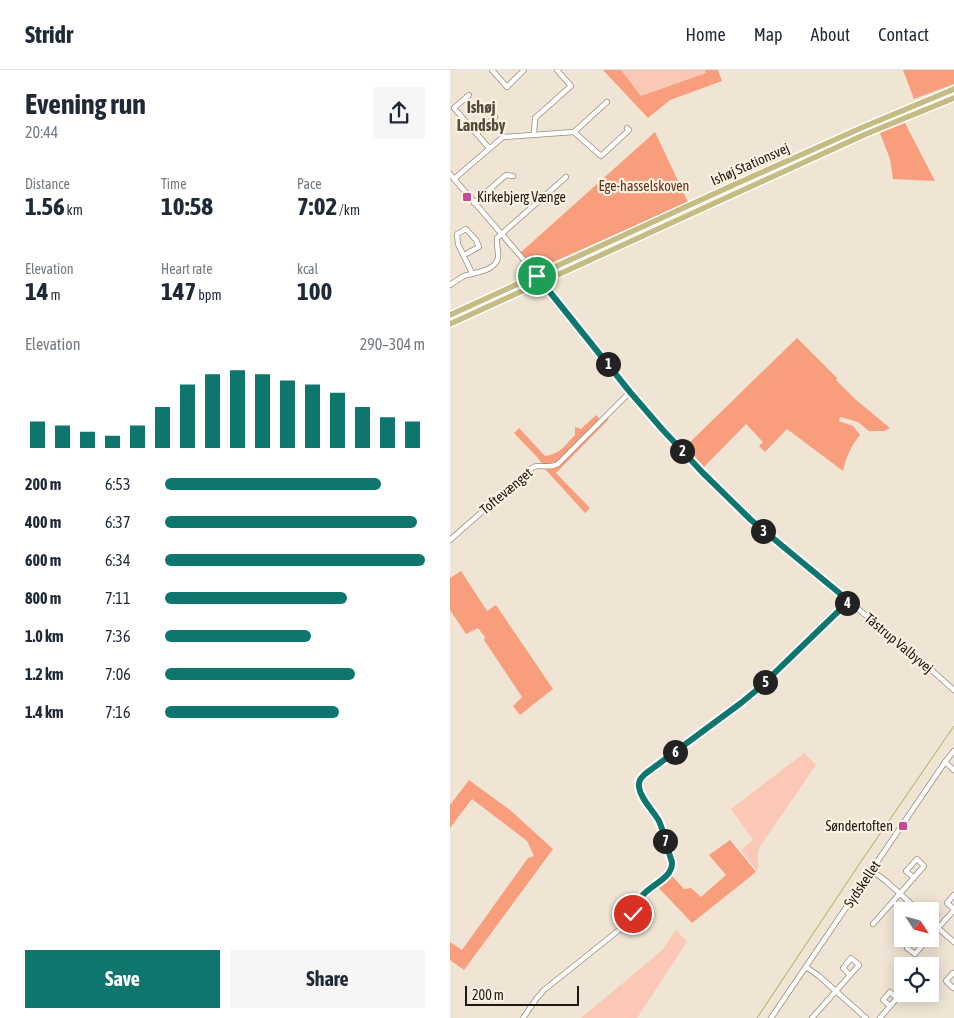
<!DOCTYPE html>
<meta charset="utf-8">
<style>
:root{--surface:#fff;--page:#f6f6f7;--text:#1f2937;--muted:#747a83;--line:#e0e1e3;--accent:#0f766e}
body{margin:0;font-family:"Asap Condensed",sans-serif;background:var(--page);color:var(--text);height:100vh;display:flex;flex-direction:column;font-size:19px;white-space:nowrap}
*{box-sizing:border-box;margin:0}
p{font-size:16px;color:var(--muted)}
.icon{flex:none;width:28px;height:28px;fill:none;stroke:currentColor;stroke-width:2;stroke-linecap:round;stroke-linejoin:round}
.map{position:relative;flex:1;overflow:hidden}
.details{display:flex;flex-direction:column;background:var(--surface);width:450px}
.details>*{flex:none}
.needle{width:32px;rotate:126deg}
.buttons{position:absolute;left:444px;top:832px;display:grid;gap:10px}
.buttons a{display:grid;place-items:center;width:45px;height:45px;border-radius:0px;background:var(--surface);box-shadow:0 2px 12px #0003;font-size:25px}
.scale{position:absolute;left:15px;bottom:12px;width:114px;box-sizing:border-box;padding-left:5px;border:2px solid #1c1812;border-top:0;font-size:14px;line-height:18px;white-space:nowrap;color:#1c1812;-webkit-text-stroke:4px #fdf2e1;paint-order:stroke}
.pin{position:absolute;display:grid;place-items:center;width:42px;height:42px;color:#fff;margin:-21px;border:2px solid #fff;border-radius:50%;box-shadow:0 1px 5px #0007}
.km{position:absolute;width:25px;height:25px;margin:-12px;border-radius:50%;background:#222;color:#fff;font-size:14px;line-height:25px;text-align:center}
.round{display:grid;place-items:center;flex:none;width:52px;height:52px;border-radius:0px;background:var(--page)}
.head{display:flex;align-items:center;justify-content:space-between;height:85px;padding:0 25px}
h1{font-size:28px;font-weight:700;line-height:38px}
.metrics{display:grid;grid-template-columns:repeat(3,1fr);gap:8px;height:85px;padding:5px 25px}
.metrics div{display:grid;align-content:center}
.metrics b{font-size:25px;font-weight:700}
.metrics small{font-size:14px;font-weight:400}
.metrics p{font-size:14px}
.chart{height:140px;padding:10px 25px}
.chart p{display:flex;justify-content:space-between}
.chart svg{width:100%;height:90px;margin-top:5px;stroke:var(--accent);stroke-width:6}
.cta{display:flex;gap:10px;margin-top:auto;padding:10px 25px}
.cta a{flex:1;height:58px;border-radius:0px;background:var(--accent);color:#fff;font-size:20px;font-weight:700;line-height:58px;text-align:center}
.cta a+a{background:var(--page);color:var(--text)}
ul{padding:0 25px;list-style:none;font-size:16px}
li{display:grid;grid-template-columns:80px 60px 1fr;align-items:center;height:38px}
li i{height:12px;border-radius:6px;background:var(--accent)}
header{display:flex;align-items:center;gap:30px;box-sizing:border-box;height:70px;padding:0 25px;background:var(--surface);border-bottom:1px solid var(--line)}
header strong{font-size:24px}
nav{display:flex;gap:28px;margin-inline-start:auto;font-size:18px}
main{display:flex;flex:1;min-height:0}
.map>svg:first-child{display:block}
.green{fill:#fbc8b5}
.forest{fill:#f89e7c}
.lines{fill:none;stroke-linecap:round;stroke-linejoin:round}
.stream{stroke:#a1b055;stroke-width:1}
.minor-casing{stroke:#968c7c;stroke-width:6}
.major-casing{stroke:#fff;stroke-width:8}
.minor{stroke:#fff;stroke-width:4.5}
.major{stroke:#c5bb83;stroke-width:5.5}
.route-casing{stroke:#fff;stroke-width:10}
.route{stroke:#0f766e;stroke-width:6}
.poi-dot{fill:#c74997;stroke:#fdf2e1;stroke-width:2}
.labels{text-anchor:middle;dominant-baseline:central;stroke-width:4.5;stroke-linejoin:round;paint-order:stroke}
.street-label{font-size:14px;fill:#1c1812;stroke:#fdf2e1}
.park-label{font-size:14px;fill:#672e17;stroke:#fdf2e1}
.poi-label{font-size:14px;fill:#1c1812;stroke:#fdf2e1;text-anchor:start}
.quarter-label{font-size:16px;font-weight:bold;fill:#544c3d;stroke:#fdf2e1}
</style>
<header>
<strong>Stridr</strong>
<nav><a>Home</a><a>Map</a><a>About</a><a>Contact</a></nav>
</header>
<main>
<section class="details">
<div class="head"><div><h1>Evening run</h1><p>20:44</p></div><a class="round"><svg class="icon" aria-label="share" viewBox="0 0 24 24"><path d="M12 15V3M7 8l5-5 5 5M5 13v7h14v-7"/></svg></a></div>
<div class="metrics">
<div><p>Distance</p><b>1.56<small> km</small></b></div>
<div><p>Time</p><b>10:58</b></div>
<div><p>Pace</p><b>7:02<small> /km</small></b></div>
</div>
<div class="metrics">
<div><p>Elevation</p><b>14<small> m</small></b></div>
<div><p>Heart rate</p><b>147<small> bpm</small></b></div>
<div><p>kcal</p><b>100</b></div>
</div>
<div class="chart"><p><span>Elevation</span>290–304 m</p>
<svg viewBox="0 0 160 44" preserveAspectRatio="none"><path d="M5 44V31M15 44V33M25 44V36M35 44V38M45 44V33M55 44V24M65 44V13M75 44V8M85 44V6M95 44V8M105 44V11M115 44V13M125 44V17M135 44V24M145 44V29M155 44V31"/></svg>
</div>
<ul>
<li><b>200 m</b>6:53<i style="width:83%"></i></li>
<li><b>400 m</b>6:37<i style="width:97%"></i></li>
<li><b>600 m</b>6:34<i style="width:100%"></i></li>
<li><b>800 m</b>7:11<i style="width:70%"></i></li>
<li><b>1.0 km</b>7:36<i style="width:56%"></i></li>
<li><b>1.2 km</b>7:06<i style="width:73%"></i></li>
<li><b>1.4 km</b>7:16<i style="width:67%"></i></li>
</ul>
<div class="cta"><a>Save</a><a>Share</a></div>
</section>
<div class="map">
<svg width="504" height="948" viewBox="0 0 504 948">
<rect width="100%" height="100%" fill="#f0e5d4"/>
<!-- green -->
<g class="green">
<path d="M171,0H255L256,3L191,26Z"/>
<path d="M354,683L366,695L311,775L308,782V798L306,800L292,781V779L303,770L281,739Z"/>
<path d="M226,860L237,872L187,948H131L203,888L213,879Z"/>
</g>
<!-- forest -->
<g class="forest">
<path d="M153,0H171L191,26L256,3L255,0H268L272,11L220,30L198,48Z"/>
<path d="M453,0H504V14L464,29Z"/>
<path d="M455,53L485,111L443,109L440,89L430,63Z"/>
<path d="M205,62L238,132L92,197L86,196L70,183Z"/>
<path d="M347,268L387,308L386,310L405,329L440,358L434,361H419L408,352L390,347L389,351L403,356L410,365C401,376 396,387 393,401L337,359L315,382L309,376L313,372L296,354L254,397L235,377Z"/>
<path d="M146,345L150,350L159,349L106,403L140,438L135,443L96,400L88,388L64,363L69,358L95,386C112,383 114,376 125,365V357L131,359Z"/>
<path d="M11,501L37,541L46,535L103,619L70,645L63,636L72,627L34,570L35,567L28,558L16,564L0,540V508Z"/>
<path d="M19,710L60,740L103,779L14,900L0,890V872L12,880L78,788L84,786L77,771L22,729L0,758V735Z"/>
<path d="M280,770L306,802L242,853L207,816L222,806L234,819L241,818L251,827L276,805L259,785Z"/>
</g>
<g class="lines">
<!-- stream -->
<path class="stream" d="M307,948L412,790L504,656"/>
<defs>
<g id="minor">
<path d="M42,0L57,17L74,0"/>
<path d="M19,25L4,38L39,78"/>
<path d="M124,62L157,32"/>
<path d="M27,63L45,47"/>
<path d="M84,64L85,48L121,16L107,0"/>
<path d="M0,104L98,218L180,322L213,359L252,402L301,450L478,597L504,620"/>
<path d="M4,109L53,67L124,62L151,86L179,60L177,58"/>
<path d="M24,133L56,105L63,106"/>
<path d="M14,185L29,177L26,170L16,159L7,164L8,174L22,203"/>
<path d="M0,215C4,212 9,209 14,206C25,202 44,202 48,188C49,182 46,175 47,168L116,107"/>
<path d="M0,470L83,397C92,394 99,399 108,394L180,322"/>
<path d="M495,692L504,700"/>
<path d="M421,800L436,811L469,841"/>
<path d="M504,825L497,833L504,839"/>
<path d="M480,851L504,872"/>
<path d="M423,854L461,811L474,796L467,789L456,801L464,808"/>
<path d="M480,867L504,840"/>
<path d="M472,876L464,869L457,878L465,884L478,869"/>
<path d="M356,897L369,906L416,948"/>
<path d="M504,904L503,903L496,911L503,918L504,917"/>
<path d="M73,948L87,928L94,920L174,856L183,844L193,825L219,804C225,796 222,791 219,783C216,774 214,765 211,756C205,743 182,721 192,707L308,619L399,531"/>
<path d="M321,948L495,692L504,681"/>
<path d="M362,948L409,895L401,888L393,898L400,905"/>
<path d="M430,948L447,928L440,922L433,930L440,936"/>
</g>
<g id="major">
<path d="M0,245L279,117L411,58L504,19"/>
<path d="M0,254L416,64L504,28"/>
</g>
</defs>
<!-- minor casing -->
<use href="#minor" class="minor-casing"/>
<!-- major casing -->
<use href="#major" class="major-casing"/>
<!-- minor -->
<use href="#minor" class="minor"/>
<!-- major -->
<use href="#major" class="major"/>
</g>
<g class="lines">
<defs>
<path id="route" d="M87,206L180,322L212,359L252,402L301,450L399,531L308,619L291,633L195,704C191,708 188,711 189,717C191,730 203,740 209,751C215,764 217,779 222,792C223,808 202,814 193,825C189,831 186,838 183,844"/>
</defs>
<!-- route casing -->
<use href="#route" class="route-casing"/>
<!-- route -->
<use href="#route" class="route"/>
</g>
<!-- markers -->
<g class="poi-dot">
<rect x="12" y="122" width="10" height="10" rx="2.5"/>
<rect x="448" y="751" width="10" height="10" rx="2.5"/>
</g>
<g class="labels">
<!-- street labels -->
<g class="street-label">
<text transform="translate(300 94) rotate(-24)">Ishøj Stationsvej</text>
<text transform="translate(56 421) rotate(-40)">Toftevænget</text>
<text transform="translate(449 573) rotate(40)">Tåstrup Valbyvej</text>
<text transform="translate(412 814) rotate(-56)">Sydskellet</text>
</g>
<!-- park labels -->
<g class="park-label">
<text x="194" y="116">Ege-hasselskoven</text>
</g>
<!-- poi labels -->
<g class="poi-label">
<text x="27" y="127">Kirkebjerg Vænge</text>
<text x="443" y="756" text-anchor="end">Søndertoften</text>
</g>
<!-- quarter labels -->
<g class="quarter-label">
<text x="31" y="37">Ishøj<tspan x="31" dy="18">Landsby</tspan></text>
</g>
</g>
</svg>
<div class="buttons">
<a><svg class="needle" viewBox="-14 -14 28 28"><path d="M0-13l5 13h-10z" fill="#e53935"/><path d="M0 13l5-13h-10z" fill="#747a83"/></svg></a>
<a><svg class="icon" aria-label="locate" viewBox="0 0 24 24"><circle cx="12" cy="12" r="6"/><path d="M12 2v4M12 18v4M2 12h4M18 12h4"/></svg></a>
</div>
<div class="scale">200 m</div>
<div class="pin" style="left:87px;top:206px;background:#1e9e55"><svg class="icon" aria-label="arrive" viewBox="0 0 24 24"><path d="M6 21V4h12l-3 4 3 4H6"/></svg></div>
<div class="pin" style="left:183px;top:844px;background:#d93025"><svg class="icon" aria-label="check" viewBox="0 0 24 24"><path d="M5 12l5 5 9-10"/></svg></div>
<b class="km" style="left:158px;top:294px">1</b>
<b class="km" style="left:232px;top:381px">2</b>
<b class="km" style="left:313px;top:461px">3</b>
<b class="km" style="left:397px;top:533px">4</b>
<b class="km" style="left:315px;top:612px">5</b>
<b class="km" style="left:225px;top:682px">6</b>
<b class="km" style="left:215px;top:771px">7</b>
</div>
</main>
